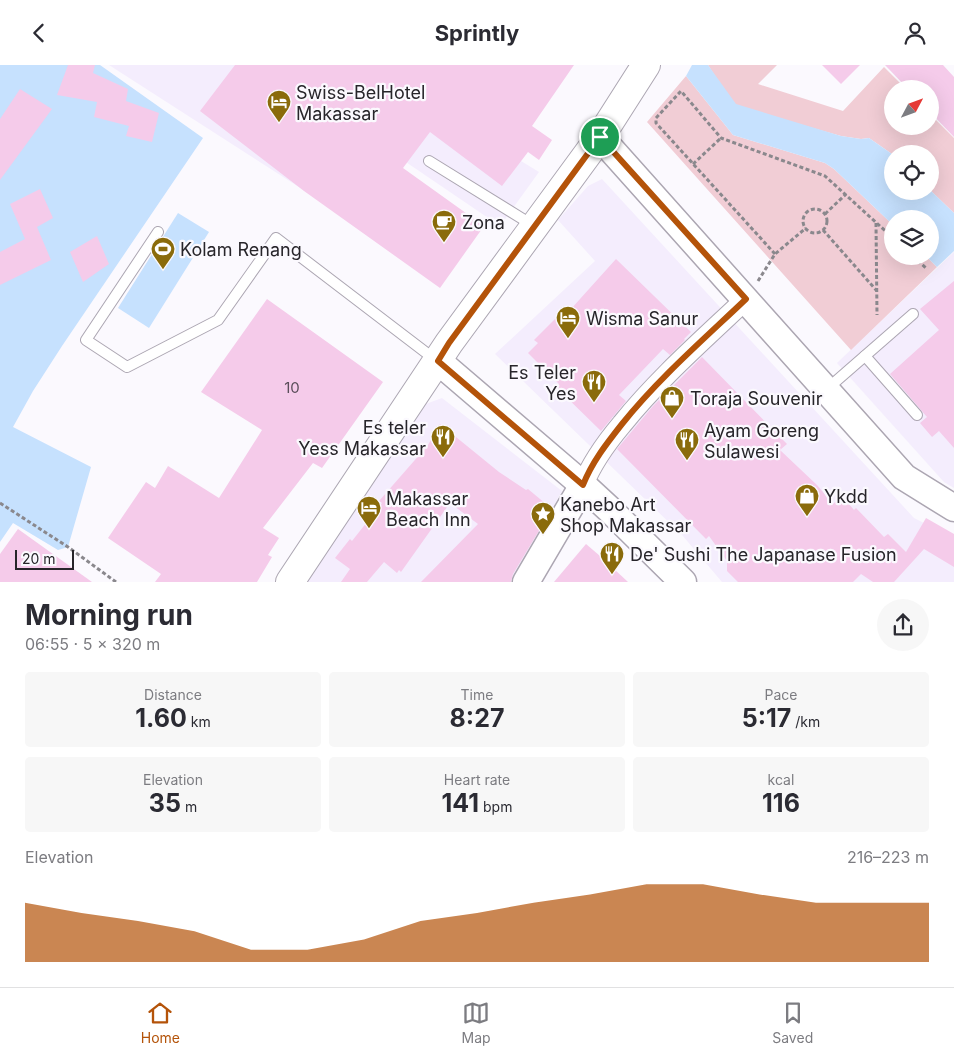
<!DOCTYPE html>
<meta charset="utf-8">
<style>
:root{--surface:#fff;--page:#f7f7f7;--text:#2b2b33;--muted:#7c7c81;--line:#e1e1e2;--accent:#b45309}
body{margin:0;font-family:Inter,sans-serif;background:var(--page);color:var(--text);height:100vh;display:flex;flex-direction:column;font-size:19px;white-space:nowrap}
*{box-sizing:border-box;margin:0}
p{font-size:16px;color:var(--muted)}
.icon{flex:none;width:28px;height:28px;fill:none;stroke:currentColor;stroke-width:2;stroke-linecap:round;stroke-linejoin:round}
.map{position:relative;height:517px;overflow:hidden}
.side{display:flex;flex-direction:column;background:var(--surface);flex:1}
.side>*{flex:none}
.needle{width:32px;rotate:49deg}
.buttons{position:absolute;left:884px;top:15px;display:grid;gap:10px}
.buttons a{display:grid;place-items:center;width:55px;height:55px;border-radius:50%;background:var(--surface);box-shadow:0 5px 20px #0002;font-size:25px}
.scale{position:absolute;left:15px;bottom:12px;width:59px;box-sizing:border-box;padding-left:5px;border:2px solid #27252a;border-top:0;font-size:14px;line-height:18px;white-space:nowrap;color:#27252a;-webkit-text-stroke:4px #fbf9fe;paint-order:stroke}
.pin{position:absolute;display:grid;place-items:center;width:42px;height:42px;color:#fff;margin:-21px;border:2px solid #fff;border-radius:50%;box-shadow:0 1px 5px #0007}
.round{display:grid;place-items:center;flex:none;width:52px;height:52px;border-radius:26px;background:var(--page)}
.headline{display:flex;align-items:center;justify-content:space-between;height:85px;padding:0 25px}
h1{font-size:28px;font-weight:700;line-height:38px}
.metrics{display:grid;grid-template-columns:repeat(3,1fr);gap:8px;height:85px;padding:5px 25px}
.metrics div{display:grid;align-content:center;border-radius:5px;background:var(--page);text-align:center}
.metrics b{font-size:25px;font-weight:700}
.metrics small{font-size:14px;font-weight:400}
.metrics p{font-size:14px}
.chart{height:140px;padding:10px 25px}
.chart p{display:flex;justify-content:space-between}
.chart svg{width:100%;height:90px;margin-top:5px;fill:var(--accent);opacity:.7}
header{display:flex;justify-content:space-between;align-items:center;height:65px;padding:0 25px;background:var(--surface);font-size:22px;font-weight:700}
.dock{display:flex;justify-content:space-around;align-items:center;height:70px;border-top:1px solid var(--line);background:var(--surface);font-size:14px;color:var(--muted)}
.dock a{display:grid;justify-items:center;gap:2px}
.dock .on{color:var(--accent)}
.map>svg:first-child{display:block}
.built{fill:#f4edfd}
.green{fill:#f1cdd5}
.water{fill:#c6e1fe}
.building{fill:#f5cbea}
.lines{fill:none;stroke-linecap:round;stroke-linejoin:round}
.service-casing{stroke:#aca6b2;stroke-width:12}
.minor-casing{stroke:#aca6b2;stroke-width:22}
.tertiary-casing{stroke:#aca6b2;stroke-width:29}
.secondary-casing{stroke:#aca6b2;stroke-width:30}
.path{stroke:#8a888d;stroke-width:3;stroke-dasharray:4 2.5;stroke-linecap:butt}
.service{stroke:#fff;stroke-width:10}
.minor{stroke:#fff;stroke-width:20}
.tertiary{stroke:#fff;stroke-width:26}
.secondary{stroke:#fff;stroke-width:28}
.route-casing{stroke:#fff;stroke-width:10}
.route{stroke:#b45309;stroke-width:6}
.labels{text-anchor:middle;dominant-baseline:central;stroke-width:4.5;stroke-linejoin:round;paint-order:stroke}
.number-label{font-size:15px;fill:#5a4e5a}
.poi-label{font-size:18px;fill:#27252a;stroke:#fbf9fe;text-anchor:start}
</style>
<header><svg class="icon" aria-label="back" viewBox="0 0 24 24"><path d="M15 5l-7 7 7 7"/></svg>Sprintly<svg class="icon" aria-label="person" viewBox="0 0 24 24"><circle cx="12" cy="8" r="4"/><path d="M4 21q1-7 8-7t8 7"/></svg></header>
<div class="map">
<svg width="954" height="517" viewBox="0 0 954 517">
<rect width="100%" height="100%" fill="#fbf9fe"/>
<!-- built -->
<g class="built">
<path d="M109,0H408L453,54L539,107L500,161L397,91L319,135Z"/>
<path d="M602,114L914,453L954,473V517H722L682,470L495,289L595,196L558,155L588,121Z"/>
<path d="M954,187V423L944,417L837,298Z"/>
<path d="M442,333L562,426L510,517H298L415,343Z"/>
</g>
<!-- green -->
<g class="green">
<path d="M708,0H777L758,19L843,46L884,2L906,24H892V61H930V49L954,73V148L930,125V89H892L869,73L861,74L841,71L734,41Z"/>
<path d="M686,11L733,70L825,98L834,104L892,159V191H926L937,202L851,285L647,57Z"/>
</g>
<!-- water -->
<g class="water">
<path d="M0,0H100L203,73L62,281L33,326L13,362L91,402L68,482L58,485L13,458L0,477Z"/>
<path d="M692,0H708L736,39L841,71L861,74L869,73L892,89V126L930,125L954,148V186L937,202L926,191H930V154H892V159L834,104L825,98L733,70L686,11Z"/>
<path d="M178,148L209,167L149,263L118,243Z"/>
</g>
<!-- building -->
<g class="building">
<path d="M68,0H95L93,8L128,24L126,36L159,48L152,77L126,71L129,61L94,52L97,37L57,30Z"/>
<path d="M235,0H574L532,61L552,75L539,95L528,87L502,121L430,67L403,103L484,161L440,223L304,126L200,46Z"/>
<path d="M822,0H860L841,19Z"/>
<path d="M885,0H943L954,12V72L930,47V24H908Z"/>
<path d="M20,24L52,44L0,115V54Z"/>
<path d="M40,124L53,153L37,162L51,195L0,220V187L25,174L10,139Z"/>
<path d="M97,171L109,199L83,217L70,187Z"/>
<path d="M616,194L691,267L684,274L685,275L670,290L663,284L619,330L626,336L601,366L556,322L559,319L528,288L538,278L534,275L568,241L571,244Z"/>
<path d="M954,216V383L939,366L932,372L920,358L927,352L890,309L939,265L920,244Z"/>
<path d="M267,234L383,317L322,403L313,398L263,463L279,473L268,490L272,492L257,517H155L161,509L108,473L146,417L155,423L168,401L219,433L262,365L201,327Z"/>
<path d="M702,292L787,379L780,385L817,420L833,439L842,431L854,445L856,443L884,472L888,469L906,487L926,453L954,469V502L924,484L894,517H873L861,509L853,517H738L727,506V496L709,471L706,474L617,384L653,341Z"/>
<path d="M440,359L499,407L526,425L528,424L552,444L513,509L511,517H421L478,459L450,438L401,507L399,505L397,508L384,497L367,517H341L350,504L335,493L350,474L352,476L382,438L379,436L428,380Z"/>
<path d="M18,464L92,517H0V489Z"/>
<path d="M586,479L600,491L628,517H554Z"/>
</g>
<g class="lines">
<defs>
<g id="service">
<path d="M429,96L534,161"/>
<path d="M158,167L86,275L127,302L218,255L276,173L437,296"/>
<path d="M865,291L917,350"/>
<path d="M827,324L913,249"/>
</g>
<path id="minor" d="M583,420C592,397 606,378 622,359C659,313 704,274 746,234"/>
<g id="tertiary">
<path d="M600,72L904,412L954,443"/>
<path d="M438,296L583,420L609,444L683,517"/>
<path d="M526,517L583,420"/>
</g>
<path id="secondary" d="M290,517L449,278L600,72L646,0"/>
</defs>
<!-- service casing -->
<use href="#service" class="service-casing"/>
<!-- minor casing -->
<use href="#minor" class="minor-casing"/>
<!-- tertiary casing -->
<use href="#tertiary" class="tertiary-casing"/>
<!-- secondary casing -->
<use href="#secondary" class="secondary-casing"/>
<!-- path -->
<g class="path">
<path d="M693,99L721,73"/>
<circle cx="815" cy="156" r="12"/>
<path d="M825,149L846,129"/>
<path d="M876,158L877,250"/>
<path d="M823,165L877,226"/>
<path d="M775,189L656,58V53L681,26L721,73L825,111L892,172"/>
<path d="M913,191L926,203"/>
<path d="M758,216L775,189L806,163"/>
<path d="M0,438L68,482L116,517"/>
</g>
<!-- service -->
<use href="#service" class="service"/>
<!-- minor -->
<use href="#minor" class="minor"/>
<!-- tertiary -->
<use href="#tertiary" class="tertiary"/>
<!-- secondary -->
<use href="#secondary" class="secondary"/>
</g>
<g class="lines">
<defs>
<path id="route" d="M600,72L746,234C704,274 659,313 622,359C607,378 592,397 583,420L438,296L449,278Z"/>
</defs>
<!-- route casing -->
<use href="#route" class="route-casing"/>
<!-- route -->
<use href="#route" class="route"/>
</g>
<!-- icons -->
<defs>
<symbol id="hotel-pin" viewBox="-11 -11 22 30"><path d="M0 17L-7.5 6A9.5 9.5 0 1 1 7.5 6Z" fill="#8a6b0b" stroke="#fbf9fe"/><path d="M-6-4.5h1.5V1H6V5H4.5V3h-9V5H-6ZM-4 0a1.8 1.8 0 1 1 3.6 0ZM.5 0V-2.5h3Q6-2.5 6 0Z" fill="#fff"/></symbol>
<symbol id="cafe-pin" viewBox="-11 -11 22 30"><path d="M0 17L-7.5 6A9.5 9.5 0 1 1 7.5 6Z" fill="#8a6b0b" stroke="#fbf9fe"/><path d="M-5.5-4.5H6V0H3Q3 3.5 0 3.5H-2.5Q-5.5 3.5-5.5 0ZM3-3.2v2h1.7v-2ZM-6 4.5H4V6H-6Z" fill="#fff"/></symbol>
<symbol id="stadium-pin" viewBox="-11 -11 22 30"><path d="M0 17L-7.5 6A9.5 9.5 0 1 1 7.5 6Z" fill="#8a6b0b" stroke="#fbf9fe"/><path d="M0-5a6.5 5 0 1 0 0 10a6.5 5 0 1 0 0-10ZM-3.5-1.8h7v3.6h-7Z" fill="#fff"/></symbol>
<symbol id="restaurant-pin" viewBox="-11 -11 22 30"><path d="M0 17L-7.5 6A9.5 9.5 0 1 1 7.5 6Z" fill="#8a6b0b" stroke="#fbf9fe"/><path d="M-5-6h1v4h1v-4h1v4h1v-4h1v5L-1.5 .5V6h-2V.5L-5-1ZM5-6V6H3V1.5H1.5Q1.5-4 5-6Z" fill="#fff"/></symbol>
<symbol id="shop-pin" viewBox="-11 -11 22 30"><path d="M0 17L-7.5 6A9.5 9.5 0 1 1 7.5 6Z" fill="#8a6b0b" stroke="#fbf9fe"/><path d="M-5-2.5h2.3a2.7 3.5 0 0 1 5.4 0H5L5.5 6h-11ZM-1.5-2.5h3a1.5 2.3 0 0 0-3 0Z" fill="#fff"/></symbol>
<symbol id="sight-pin" viewBox="-11 -11 22 30"><path d="M0 17L-7.5 6A9.5 9.5 0 1 1 7.5 6Z" fill="#8a6b0b" stroke="#fbf9fe"/><path d="M0-6L1.8-2.2L6-1.7L2.9 1.2L3.7 5.4L0 3.3L-3.7 5.4L-2.9 1.2L-6-1.7L-1.8-2.2Z" fill="#fff"/></symbol>
</defs>
<g fill-rule="evenodd">
<use href="#hotel-pin" x="265" y="23" width="28" height="38"/>
<use href="#cafe-pin" x="430" y="143" width="28" height="38"/>
<use href="#stadium-pin" x="149" y="170" width="28" height="38"/>
<use href="#hotel-pin" x="554" y="239" width="28" height="38"/>
<use href="#restaurant-pin" x="580" y="303" width="28" height="38"/>
<use href="#shop-pin" x="658" y="319" width="28" height="38"/>
<use href="#restaurant-pin" x="429" y="358" width="28" height="38"/>
<use href="#restaurant-pin" x="673" y="361" width="28" height="38"/>
<use href="#shop-pin" x="793" y="417" width="28" height="38"/>
<use href="#hotel-pin" x="355" y="429" width="28" height="38"/>
<use href="#sight-pin" x="529" y="435" width="28" height="38"/>
<use href="#restaurant-pin" x="598" y="475" width="28" height="38"/>
</g>
<g class="labels">
<!-- number labels -->
<g class="number-label">
<text x="292" y="322">10</text>
</g>
<!-- poi labels -->
<g class="poi-label">
<text x="296" y="27">Swiss-BelHotel<tspan x="296" dy="21">Makassar</tspan></text>
<text x="462" y="157">Zona</text>
<text x="180" y="184">Kolam Renang</text>
<text x="586" y="253">Wisma Sanur</text>
<text x="576" y="307" text-anchor="end">Es Teler<tspan x="576" dy="21">Yes</tspan></text>
<text x="690" y="333">Toraja Souvenir</text>
<text x="426" y="362" text-anchor="end">Es teler<tspan x="426" dy="21">Yess Makassar</tspan></text>
<text x="704" y="365">Ayam Goreng<tspan x="704" dy="21">Sulawesi</tspan></text>
<text x="824" y="431">Ykdd</text>
<text x="386" y="433">Makassar<tspan x="386" dy="21">Beach Inn</tspan></text>
<text x="560" y="439">Kanebo Art<tspan x="560" dy="21">Shop Makassar</tspan></text>
<text x="630" y="489">De' Sushi The Japanase Fusion</text>
</g>
</g>
</svg>
<div class="buttons">
<a><svg class="needle" viewBox="-14 -14 28 28"><path d="M0-13l5 13h-10z" fill="#e53935"/><path d="M0 13l5-13h-10z" fill="#7c7c81"/></svg></a>
<a><svg class="icon" aria-label="locate" viewBox="0 0 24 24"><circle cx="12" cy="12" r="6"/><path d="M12 2v4M12 18v4M2 12h4M18 12h4"/></svg></a>
<a><svg class="icon" aria-label="layers" viewBox="0 0 24 24"><path d="M12 4l9 5-9 5-9-5zM3 14l9 5 9-5"/></svg></a>
</div>
<div class="scale">20 m</div>
<div class="pin" style="left:600px;top:72px;background:#1e9e55"><svg class="icon" aria-label="arrive" viewBox="0 0 24 24"><path d="M6 21V4h12l-3 4 3 4H6"/></svg></div>
</div>
<section class="side">
<div class="headline"><div><h1>Morning run</h1><p>06:55 · 5 × 320 m</p></div><a class="round"><svg class="icon" aria-label="share" viewBox="0 0 24 24"><path d="M12 15V3M7 8l5-5 5 5M5 13v7h14v-7"/></svg></a></div>
<div class="metrics">
<div><p>Distance</p><b>1.60<small> km</small></b></div>
<div><p>Time</p><b>8:27</b></div>
<div><p>Pace</p><b>5:17<small> /km</small></b></div>
</div>
<div class="metrics">
<div><p>Elevation</p><b>35<small> m</small></b></div>
<div><p>Heart rate</p><b>141<small> bpm</small></b></div>
<div><p>kcal</p><b>116</b></div>
</div>
<div class="chart"><p><span>Elevation</span>216–223 m</p>
<svg viewBox="0 0 160 44" preserveAspectRatio="none"><path d="M0 44V15L10 20L20 24L30 29L40 38L50 38L60 33L70 24L80 20L90 15L100 11L110 6L120 6L130 11L140 15L150 15L160 15V44z"/></svg>
</div>
</section>
<nav class="dock">
<a class="on"><svg class="icon" aria-label="home" viewBox="0 0 24 24"><path d="M3 11l9-7 9 7M6 9v11h12V9"/></svg>Home</a>
<a><svg class="icon" aria-label="map" viewBox="0 0 24 24"><path d="M3 6l6-2 6 2 6-2v14l-6 2-6-2-6 2zM9 4v14M15 6v14"/></svg>Map</a>
<a><svg class="icon" aria-label="saved" viewBox="0 0 24 24"><path d="M7 4h10v16l-5-4-5 4z"/></svg>Saved</a>
</nav>
